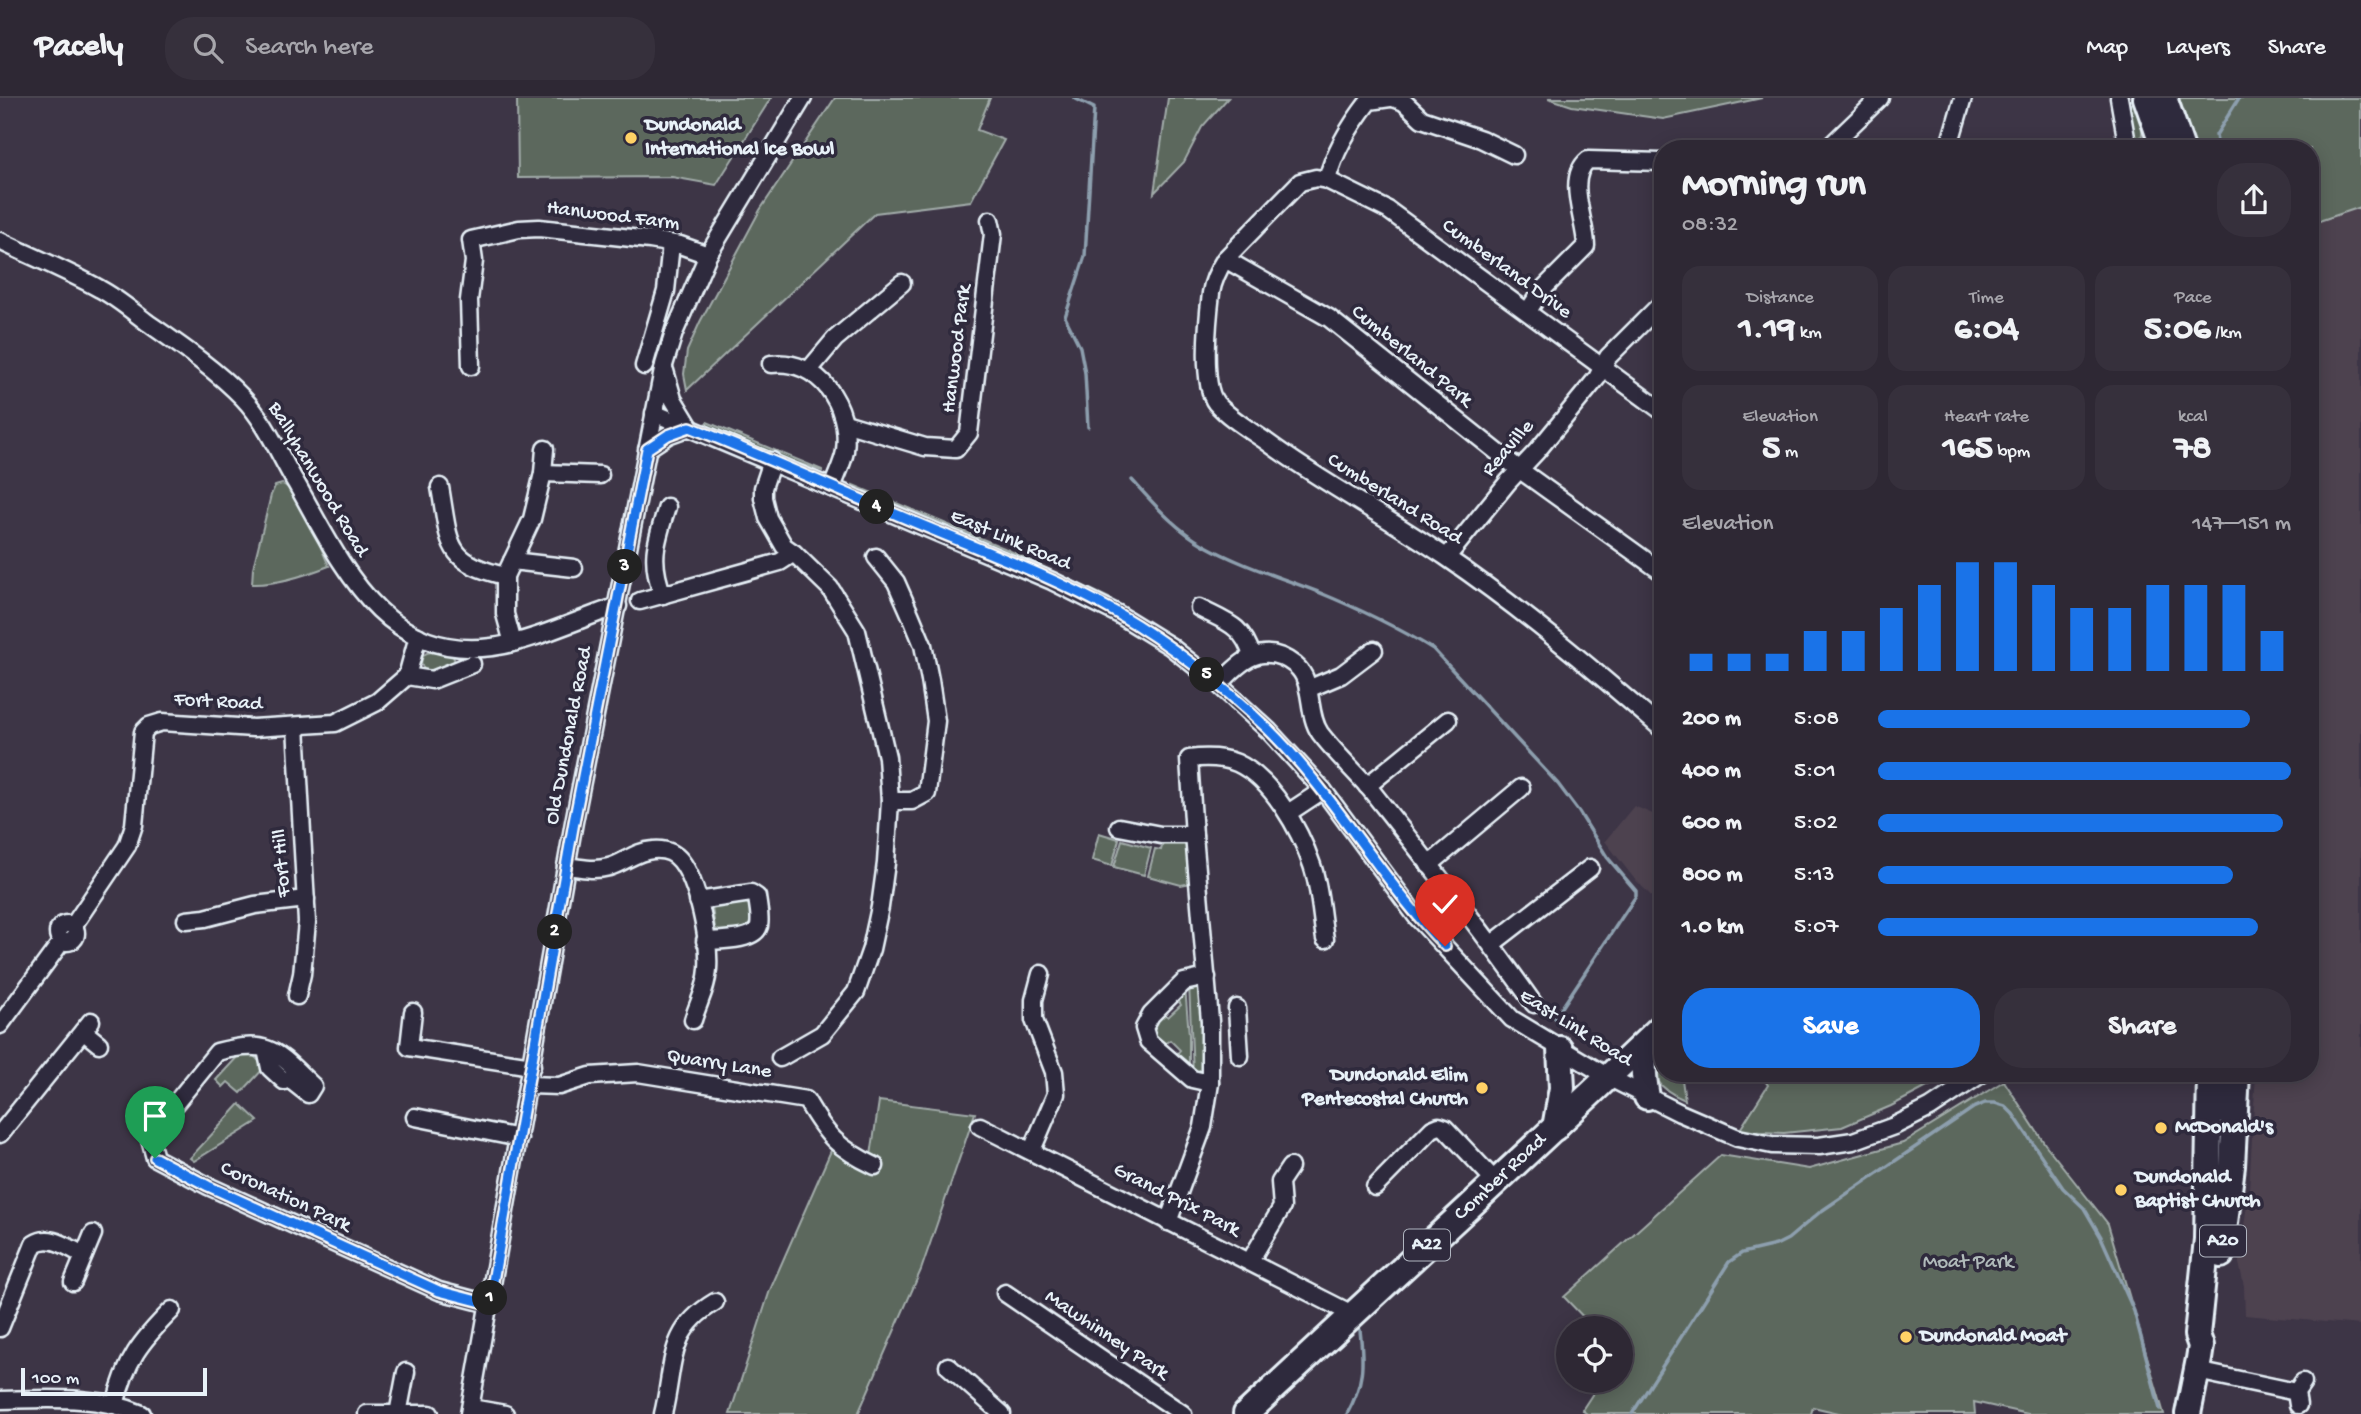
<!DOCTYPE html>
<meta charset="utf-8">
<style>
:root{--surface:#2e2834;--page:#36303c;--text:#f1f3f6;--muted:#a7a6ac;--line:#49444f;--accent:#1a73e8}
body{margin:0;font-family:"Gochi Hand",sans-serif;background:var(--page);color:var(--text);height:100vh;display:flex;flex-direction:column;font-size:26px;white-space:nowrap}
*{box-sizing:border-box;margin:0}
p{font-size:23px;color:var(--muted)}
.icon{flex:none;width:38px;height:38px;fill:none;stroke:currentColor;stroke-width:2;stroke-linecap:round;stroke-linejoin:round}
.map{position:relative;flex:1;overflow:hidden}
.sheet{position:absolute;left:1654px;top:42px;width:665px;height:942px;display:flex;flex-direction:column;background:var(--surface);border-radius:28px;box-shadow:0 4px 18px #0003,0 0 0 2px var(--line)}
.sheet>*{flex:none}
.controls{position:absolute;left:1556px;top:1218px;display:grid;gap:14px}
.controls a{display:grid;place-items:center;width:77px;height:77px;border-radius:50%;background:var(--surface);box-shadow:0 4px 18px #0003,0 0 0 2px var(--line);font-size:35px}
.scale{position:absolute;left:21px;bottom:18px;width:186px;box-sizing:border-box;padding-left:7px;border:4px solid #e8f1f8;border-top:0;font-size:19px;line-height:24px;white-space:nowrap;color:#e8f1f8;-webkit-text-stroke:5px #2f2a3d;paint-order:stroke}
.pin{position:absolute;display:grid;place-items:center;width:60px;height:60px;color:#fff;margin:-72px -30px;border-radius:50% 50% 50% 0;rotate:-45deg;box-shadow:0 0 7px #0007}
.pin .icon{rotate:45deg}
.km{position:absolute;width:35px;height:35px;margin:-18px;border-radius:50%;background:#222;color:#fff;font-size:19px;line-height:35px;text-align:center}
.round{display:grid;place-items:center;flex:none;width:74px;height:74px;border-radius:28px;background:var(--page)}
.summary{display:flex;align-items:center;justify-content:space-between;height:119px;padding:0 28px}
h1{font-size:38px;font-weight:800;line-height:52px}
.stats{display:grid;grid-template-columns:repeat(3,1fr);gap:10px;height:119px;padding:7px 28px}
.stats div{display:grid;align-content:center;border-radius:18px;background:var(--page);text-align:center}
.stats b{font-size:35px;font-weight:800}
.stats small{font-size:19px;font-weight:400}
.stats p{font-size:19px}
.chart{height:196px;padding:14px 28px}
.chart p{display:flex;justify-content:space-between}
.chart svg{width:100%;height:126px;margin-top:7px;stroke:var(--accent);stroke-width:6}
.primary-button{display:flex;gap:14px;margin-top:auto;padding:14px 28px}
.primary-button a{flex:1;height:80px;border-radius:28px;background:var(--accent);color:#fff;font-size:28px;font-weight:800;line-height:80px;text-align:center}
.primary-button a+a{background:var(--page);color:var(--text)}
ul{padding:0 28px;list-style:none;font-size:23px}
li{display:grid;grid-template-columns:112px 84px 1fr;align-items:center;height:52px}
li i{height:18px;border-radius:9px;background:var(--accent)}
header{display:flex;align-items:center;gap:42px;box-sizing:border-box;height:98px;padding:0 35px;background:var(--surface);border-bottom:2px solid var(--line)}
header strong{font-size:33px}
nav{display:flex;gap:38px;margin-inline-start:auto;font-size:24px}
.search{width:490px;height:63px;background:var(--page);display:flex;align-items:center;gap:18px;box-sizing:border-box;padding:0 24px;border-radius:28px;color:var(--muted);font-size:26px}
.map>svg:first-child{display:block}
.built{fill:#4e4250}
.green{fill:#5c685d;stroke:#a2acaa;stroke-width:2}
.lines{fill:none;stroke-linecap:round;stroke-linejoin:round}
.stream{stroke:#8d9fae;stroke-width:3.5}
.minor-casing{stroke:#e8f1f8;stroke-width:21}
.highway-casing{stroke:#e8f1f8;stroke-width:30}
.minor{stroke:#2f2a3d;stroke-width:16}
.highway{stroke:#2f2a3d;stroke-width:24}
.route-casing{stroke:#fff;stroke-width:14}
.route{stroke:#1a73e8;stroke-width:9}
.poi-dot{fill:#ffd166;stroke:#2f2a3d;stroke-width:2.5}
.labels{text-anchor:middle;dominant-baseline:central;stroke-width:7;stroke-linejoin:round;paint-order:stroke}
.shield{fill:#2f2a3d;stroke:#b0b5c0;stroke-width:2}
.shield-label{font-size:19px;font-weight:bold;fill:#e8f1f8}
.poi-label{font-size:21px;font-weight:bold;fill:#e8f1f8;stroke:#2f2a3d;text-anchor:start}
.street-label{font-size:21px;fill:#e8f1f8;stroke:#2f2a3d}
.park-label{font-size:21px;fill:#b0baba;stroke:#2f2a3d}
</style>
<header>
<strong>Pacely</strong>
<div class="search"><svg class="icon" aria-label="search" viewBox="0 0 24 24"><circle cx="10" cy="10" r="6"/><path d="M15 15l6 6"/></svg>Search here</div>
<nav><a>Map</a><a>Layers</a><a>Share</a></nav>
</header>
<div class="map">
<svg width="2361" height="1316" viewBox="0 0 2361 1316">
<rect width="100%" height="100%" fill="#3d3546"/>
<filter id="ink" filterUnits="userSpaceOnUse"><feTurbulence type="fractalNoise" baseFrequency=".0143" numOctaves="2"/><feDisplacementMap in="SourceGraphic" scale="14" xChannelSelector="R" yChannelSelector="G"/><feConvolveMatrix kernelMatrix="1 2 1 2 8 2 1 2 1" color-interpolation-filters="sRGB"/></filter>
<g filter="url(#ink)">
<!-- built -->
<g class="built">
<path d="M2361,109V1227L2245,1217L2244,1188L2239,1165L2249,1092L2256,975H2310V126Z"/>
<path d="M1634,708L1662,720V809L1633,779L1605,743Z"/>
</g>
<!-- green -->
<g class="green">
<path d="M517,0H771L716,87L672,79L518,80Z"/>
<path d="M835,0H990L977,32L1004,42L971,103L875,115L687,292L684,276L687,253L700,224L760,112Z"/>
<path d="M1168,0H1228L1202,29L1184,64L1154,95Z"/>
<path d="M1548,0H1762L1663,21L1572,8Z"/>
<path d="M2179,0H2361V109L2310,126V51H2196Z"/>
<path d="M2135,2L2143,27L2140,51H2133L2127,10Z"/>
<path d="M707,324L822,372V373L794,364L705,327Z"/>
<path d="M282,386C298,390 321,451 329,468C306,477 277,487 252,486L253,470L271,397L275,388Z"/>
<path d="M853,387L1004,450L1111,501L1110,504L853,389Z"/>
<path d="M433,554L453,558L456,567L436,575L424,571L421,566C422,558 424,554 433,554Z"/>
<path d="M1099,735L1119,741L1112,768L1092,762Z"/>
<path d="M1122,742L1151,750L1144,777L1114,769Z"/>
<path d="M1188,744L1191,785L1181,787L1148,778L1155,751L1161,752L1163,745Z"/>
<path d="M745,802L752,810V826L747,832L722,835L715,830L712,810Z"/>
<path d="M1189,886L1200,887L1203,905L1200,906L1203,976L1193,975Z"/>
<path d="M1185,889L1189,937V971L1176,957L1180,952L1170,942L1164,946L1152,936V922L1162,914L1168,919L1181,907L1177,900Z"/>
<path d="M1662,950V975H1681L1685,1002C1661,992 1642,975 1662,950Z"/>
<path d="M239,957L254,958L265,969L241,995L228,984L223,989L216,982Z"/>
<path d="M1759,975H1954L1891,1008L1842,1029L1784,1035L1739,1033L1768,987Z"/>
<path d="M2004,983L2045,1046L2108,1126L2164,1316H2028L1974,1304L1975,1316H1843L1813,1309L1811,1316H1587L1582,1312L1601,1283H1620V1230H1611L1601,1221L1593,1229L1564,1199L1721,1057L1809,1071L1903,1045Z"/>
<path d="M879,1003L975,1015L921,1172L858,1316H730L770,1192L833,1048L869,1071Z"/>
<path d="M240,1006L258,1023L194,1063L190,1060Z"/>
</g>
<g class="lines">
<!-- stream -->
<g class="stream">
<path d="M1074,0L1094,10L1085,158L1065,219L1080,249L1085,275L1088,329"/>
<path d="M2218,51L2216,37L2239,0"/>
<path d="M1132,382C1154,406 1175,431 1204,447C1240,467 1279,479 1318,494C1357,510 1397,529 1433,551L1558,686L1579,714L1607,759L1636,793V798L1555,920"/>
<path d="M1347,1316C1364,1285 1364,1267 1360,1232"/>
<path d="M1632,1316L1729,1164L1742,1155L1776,1147L1788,1141L1820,1114L1973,1010L1985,1005H1995L2005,1008L2013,1016L2063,1090L2084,1110L2101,1139L2134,1213L2160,1311"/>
</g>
<defs>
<g id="minor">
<path d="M1393,0L1404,4L1422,21L1481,41L1514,57"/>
<path d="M2119,0L2128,51"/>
<path d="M1827,51L1880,0"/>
<path d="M1948,51L1963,0"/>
<path d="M1327,82C1334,54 1351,26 1369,3L1390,0"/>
<path d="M0,143C33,159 68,173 100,191C117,200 132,213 148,225C181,248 215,271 243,300C267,325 279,357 296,385C341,464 382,563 492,549C531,544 579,521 618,508"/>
<path d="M1225,161C1218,172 1213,182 1211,195C1208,220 1201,286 1216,305C1230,321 1250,332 1267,344C1324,386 1388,419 1446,459C1522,511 1593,571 1662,631"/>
<path d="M1528,213L1541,193L1586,148C1586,123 1565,81 1588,62L1662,64"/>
<path d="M771,266C819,260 851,308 845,353C843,365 836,378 832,390"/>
<path d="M471,268L469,202L474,163L471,142L519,131L539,130L650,142L680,147L708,157"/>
<path d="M644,268L666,193L671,146"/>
<path d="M809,272L835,241L902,185"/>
<path d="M1662,313L1388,112L1327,82L1316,80L1300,84L1225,161L1329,220L1520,372L1662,474"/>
<path d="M654,315L1052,483L1118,516L1170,548L1219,587L1269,633L1323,692L1416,818L1512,921L1610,980L1680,1015L1738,1040L1772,1047L1819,1048L1853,1043L1894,1028L1930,1010L1983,975"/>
<path d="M845,325L925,349L956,351L969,335L993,136L990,122"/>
<path d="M647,351L668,337L690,329L673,301L665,273"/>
<path d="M772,363L763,390V400L768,420L784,448L794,455L830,490L857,533L887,659L890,703L886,765L880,809L871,851L856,894L822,936L780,960"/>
<path d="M543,375L600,377"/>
<path d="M440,389C450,445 444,464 505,478"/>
<path d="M876,459L896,484L911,518L923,547L930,582L936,623L927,695L912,703H890"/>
<path d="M1447,459L1508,384L1537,353L1597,280L1608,259L1662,205"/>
<path d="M512,463L574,470"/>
<path d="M663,497C649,462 656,444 667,409"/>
<path d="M640,503L780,464L794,455"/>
<path d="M1199,510C1226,524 1243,527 1252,558"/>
<path d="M513,545L505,516V478L532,421L543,375L545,351"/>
<path d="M407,578L432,582L472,566"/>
<path d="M1219,587C1240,563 1263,542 1295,567C1315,583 1306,615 1320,635C1335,655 1354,672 1370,691C1426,762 1482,832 1534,906"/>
<path d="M1308,591L1341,577L1374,552"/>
<path d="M296,628L307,824L302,876L297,898"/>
<path d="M1367,688L1448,622"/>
<path d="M1288,715L1323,692"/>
<path d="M1119,729L1161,737H1194"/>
<path d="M1429,767L1521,690"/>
<path d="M566,768C581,770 594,773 609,769C624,765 636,753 653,752C664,751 674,754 681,763C698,785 710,843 708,871C707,890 698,905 693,922"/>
<path d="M698,803L751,795L757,799C758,808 761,819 759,828C755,843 719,842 705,843"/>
<path d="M186,822L205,820L255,807L306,801"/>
<circle cx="67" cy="835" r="9"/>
<path d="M73,828L127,748L134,727L143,634L149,628L162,624L253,630L335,625L377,604L407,578L418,538"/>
<path d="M1492,846L1590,770"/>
<path d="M1207,879L1184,884L1151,917L1144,930L1148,943L1192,981L1210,985"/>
<path d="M1237,910L1240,958"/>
<path d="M413,914L409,949L532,968"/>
<path d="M0,927L62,843"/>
<path d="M83,933L99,946"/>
<path d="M266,951L270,970L284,983L289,981L308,996L313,988C277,954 270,940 217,954L149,1038L155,1060L208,1088L439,1193L489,1206"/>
<path d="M529,987L559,988L590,978L638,975L806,1002C827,1038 837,1050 875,1068"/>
<path d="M2221,1017L2223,975"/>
<path d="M415,1019L519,1040"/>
<path d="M980,1028L1352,1216"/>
<path d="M0,1036L91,923"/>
<path d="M1032,1052L1056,996L1054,974L1034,922V902L1041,876"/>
<path d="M1375,1089L1432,1031L1439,1028L1445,1030L1496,1084"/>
<path d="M1168,1124L1203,1029L1210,985V923L1194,737L1189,661C1205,659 1222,659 1237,665C1272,681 1300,732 1312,767C1320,790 1321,816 1325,841"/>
<path d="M1250,1163L1282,1109L1280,1084L1290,1069"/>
<path d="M73,1184L93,1136"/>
<path d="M1005,1195L1183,1316"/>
<path d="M0,1230L34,1146C51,1135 68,1150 84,1157"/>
<path d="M948,1268L1002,1316"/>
<path d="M2197,1273L2296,1294"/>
<path d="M0,1302C48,1301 97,1297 142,1316"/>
<path d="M115,1307C126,1262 140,1244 172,1212"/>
<path d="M2298,1307L2296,1294L2303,1284"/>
<path d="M471,1310L505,1316"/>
<path d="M367,1316H430"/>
<path d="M398,1316L406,1274"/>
<path d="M469,1316L574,724L664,267L674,235L708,157L803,0"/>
<path d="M663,1316C675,1267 666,1233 715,1204"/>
</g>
<g id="highway">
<path d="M2146,0L2164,51"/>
<path d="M2164,0L2182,51"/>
<path d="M1647,999C1643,977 1642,963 1648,942"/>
<path d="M1555,1030L1562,990L1560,951"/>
<path d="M2221,1157L2232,1068L2237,975"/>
<path d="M1246,1316C1385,1186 1525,1059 1662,928"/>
<path d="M2188,1316L2199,1261L2201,1248L2197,1237L2207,1141L2210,975"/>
</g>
</defs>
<!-- minor casing -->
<use href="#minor" class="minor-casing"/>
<!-- highway casing -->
<use href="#highway" class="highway-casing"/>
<!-- minor -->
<use href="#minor" class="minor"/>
<!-- highway -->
<use href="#highway" class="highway"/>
</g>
</g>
<g class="lines" filter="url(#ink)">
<defs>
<path id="route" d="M155,1060L208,1088L439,1193L489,1206L574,724L647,351L668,337L690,329C761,357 830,389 900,418C972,449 1049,476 1117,515C1172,547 1222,587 1268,631C1335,697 1380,781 1445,848"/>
</defs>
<!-- route casing -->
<use href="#route" class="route-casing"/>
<!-- route -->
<use href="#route" class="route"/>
</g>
<!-- markers -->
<g class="poi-dot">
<circle cx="631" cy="40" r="7"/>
<circle cx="1482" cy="990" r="7"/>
<circle cx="2161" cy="1030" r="7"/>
<circle cx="2121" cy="1092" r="7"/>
<circle cx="1906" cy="1239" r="7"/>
</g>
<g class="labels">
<!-- shield labels -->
<g class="shield">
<rect x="2200" y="1127.5" width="46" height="31" rx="5"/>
<rect x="1404" y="1131.5" width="46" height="31" rx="5"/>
</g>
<g class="shield-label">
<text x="2223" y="1143">A20</text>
<text x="1427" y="1147">A22</text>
</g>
<!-- poi labels -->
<g class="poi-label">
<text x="645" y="28">Dundonald<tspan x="645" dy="24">International Ice Bowl</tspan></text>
<text x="1468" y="978" text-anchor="end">Dundonald Elim<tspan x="1468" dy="24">Pentecostal Church</tspan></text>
<text x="2175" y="1030">McDonald's</text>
<text x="2135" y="1080">Dundonald<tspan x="2135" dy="24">Baptist Church</tspan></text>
<text x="1920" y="1239">Dundonald Moat</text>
</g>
<!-- street labels -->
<g class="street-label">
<text transform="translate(613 119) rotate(7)">Hanwood Farm</text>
<text transform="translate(1506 172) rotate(36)">Cumberland Drive</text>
<text transform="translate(958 251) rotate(-83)">Hanwood Park</text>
<text transform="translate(1411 259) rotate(39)">Cumberland Park</text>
<text transform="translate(1509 351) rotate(-49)">Reaville</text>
<text transform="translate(317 382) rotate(59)">Ballyhanwood Road</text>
<text transform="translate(1394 402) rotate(32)">Cumberland Road</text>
<text transform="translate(1010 443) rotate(23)">East Link Road</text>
<text transform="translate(218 605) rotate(3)">Fort Road</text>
<text transform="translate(570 638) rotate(-79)">Old Dundonald Road</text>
<text transform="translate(283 765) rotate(-94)">Fort Hill</text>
<text transform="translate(1575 931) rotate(32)">East Link Road</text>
<text transform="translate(719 967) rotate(9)">Quarry Lane</text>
<text transform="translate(1501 1080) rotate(-43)">Comber Road</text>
<text transform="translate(285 1100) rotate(25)">Coronation Park</text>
<text transform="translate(1176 1103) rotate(27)">Grand Prix Park</text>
<text transform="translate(1106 1238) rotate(34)">Mawhinney Park</text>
</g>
<!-- park labels -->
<g class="park-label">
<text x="1968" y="1165">Moat Park</text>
</g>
</g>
</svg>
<div class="controls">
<a><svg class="icon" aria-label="locate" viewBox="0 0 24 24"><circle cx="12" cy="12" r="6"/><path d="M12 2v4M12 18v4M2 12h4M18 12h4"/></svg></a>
</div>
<div class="scale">100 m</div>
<div class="pin" style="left:155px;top:1060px;background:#1e9e55"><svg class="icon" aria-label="arrive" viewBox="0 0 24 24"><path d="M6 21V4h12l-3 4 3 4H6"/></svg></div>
<div class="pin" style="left:1445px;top:848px;background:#d93025"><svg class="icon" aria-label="check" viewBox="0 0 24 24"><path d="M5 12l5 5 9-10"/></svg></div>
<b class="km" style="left:490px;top:1200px">1</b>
<b class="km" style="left:555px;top:834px">2</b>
<b class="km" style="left:625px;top:469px">3</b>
<b class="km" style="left:877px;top:409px">4</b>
<b class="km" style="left:1207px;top:577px">5</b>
<section class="sheet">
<div class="summary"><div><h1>Morning run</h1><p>08:32</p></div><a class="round"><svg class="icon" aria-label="share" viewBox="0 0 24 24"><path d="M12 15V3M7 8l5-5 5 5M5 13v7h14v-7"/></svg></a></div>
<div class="stats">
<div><p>Distance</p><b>1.19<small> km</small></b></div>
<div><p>Time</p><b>6:04</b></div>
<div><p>Pace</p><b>5:06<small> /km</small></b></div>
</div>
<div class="stats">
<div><p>Elevation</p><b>5<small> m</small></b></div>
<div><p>Heart rate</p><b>165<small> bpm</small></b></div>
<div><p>kcal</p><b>78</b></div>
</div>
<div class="chart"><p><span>Elevation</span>147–151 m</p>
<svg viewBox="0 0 160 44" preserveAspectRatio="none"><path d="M5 44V38M15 44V38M25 44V38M35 44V30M45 44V30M55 44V22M65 44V14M75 44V6M85 44V6M95 44V14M105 44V22M115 44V22M125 44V14M135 44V14M145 44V14M155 44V30"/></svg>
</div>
<ul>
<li><b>200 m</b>5:08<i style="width:90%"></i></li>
<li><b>400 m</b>5:01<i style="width:100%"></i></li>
<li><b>600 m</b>5:02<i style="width:98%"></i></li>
<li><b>800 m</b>5:13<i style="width:86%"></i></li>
<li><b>1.0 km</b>5:07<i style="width:92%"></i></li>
</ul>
<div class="primary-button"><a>Save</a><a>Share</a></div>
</section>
</div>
